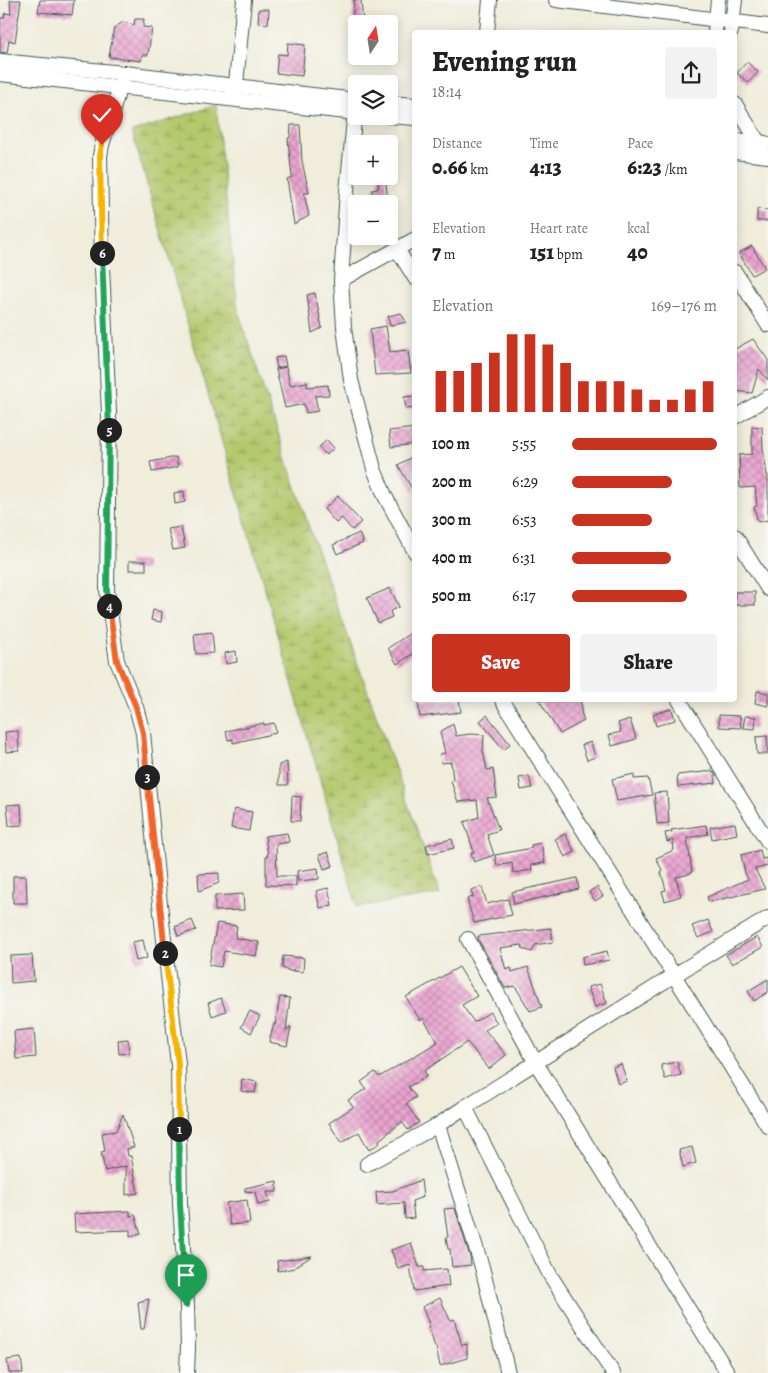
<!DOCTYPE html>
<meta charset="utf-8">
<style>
:root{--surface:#fff;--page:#f2f2f2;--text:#222;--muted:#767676;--accent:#c8321e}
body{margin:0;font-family:Alegreya,serif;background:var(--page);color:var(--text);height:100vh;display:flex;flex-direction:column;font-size:19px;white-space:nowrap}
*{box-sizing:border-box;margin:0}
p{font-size:16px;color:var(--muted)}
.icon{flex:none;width:28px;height:28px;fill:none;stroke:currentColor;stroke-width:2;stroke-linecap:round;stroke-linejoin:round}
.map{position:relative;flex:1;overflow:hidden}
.panel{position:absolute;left:412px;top:30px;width:325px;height:672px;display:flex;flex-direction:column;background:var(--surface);border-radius:5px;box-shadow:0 2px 12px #0003}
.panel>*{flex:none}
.needle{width:32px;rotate:12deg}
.controls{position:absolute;left:348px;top:15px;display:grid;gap:10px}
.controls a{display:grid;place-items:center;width:50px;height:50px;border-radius:5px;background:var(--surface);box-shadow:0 2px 12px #0003;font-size:25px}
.pin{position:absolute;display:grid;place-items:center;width:42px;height:42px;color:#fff;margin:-51px -21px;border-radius:50% 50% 50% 0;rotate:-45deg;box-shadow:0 0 5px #0007}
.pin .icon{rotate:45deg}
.km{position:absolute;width:25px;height:25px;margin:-12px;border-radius:50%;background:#222;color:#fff;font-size:14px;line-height:25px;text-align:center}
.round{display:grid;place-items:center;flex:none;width:52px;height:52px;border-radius:5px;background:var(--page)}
.head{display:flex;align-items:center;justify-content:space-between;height:85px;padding:0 20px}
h1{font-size:28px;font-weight:800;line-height:38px}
.stats{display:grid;grid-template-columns:repeat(3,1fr);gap:8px;height:85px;padding:5px 20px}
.stats div{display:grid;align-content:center}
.stats b{font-size:21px;font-weight:800}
.stats small{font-size:14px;font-weight:400}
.stats p{font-size:14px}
.chart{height:140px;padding:10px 20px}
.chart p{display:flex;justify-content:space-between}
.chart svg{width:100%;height:90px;margin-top:5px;stroke:var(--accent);stroke-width:6}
.primary-button{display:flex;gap:10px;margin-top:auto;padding:10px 20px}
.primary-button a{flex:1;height:58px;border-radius:5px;background:var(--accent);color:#fff;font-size:20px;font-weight:800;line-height:58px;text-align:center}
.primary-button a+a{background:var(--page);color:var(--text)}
ul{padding:0 20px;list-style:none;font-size:16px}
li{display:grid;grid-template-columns:80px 60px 1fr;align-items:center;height:38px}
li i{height:12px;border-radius:6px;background:var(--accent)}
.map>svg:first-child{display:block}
.wetland{fill:url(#wetland-marsh);stroke:#6a8250}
.building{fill:url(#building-cross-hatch)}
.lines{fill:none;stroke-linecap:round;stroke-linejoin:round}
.minor-casing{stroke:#3e574d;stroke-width:16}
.minor{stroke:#fff;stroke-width:14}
.split-1-casing{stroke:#fff;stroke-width:10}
.split-2-casing{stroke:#fff;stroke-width:10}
.split-3-casing{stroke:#fff;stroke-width:10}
.split-4-casing{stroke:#fff;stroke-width:10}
.split-5-casing{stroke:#fff;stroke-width:10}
.split-6-casing{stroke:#fff;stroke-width:10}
.split-7-casing{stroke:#fff;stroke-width:10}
.split-1{stroke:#22a559;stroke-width:6}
.split-2{stroke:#f5b400;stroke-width:6}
.split-3{stroke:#f0652b;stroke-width:6}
.split-4{stroke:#f0652b;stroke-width:6}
.split-5{stroke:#22a559;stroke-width:6}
.split-6{stroke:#22a559;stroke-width:6}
.split-7{stroke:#f5b400;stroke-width:6}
</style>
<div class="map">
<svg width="768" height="1373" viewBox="0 0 768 1373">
<defs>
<pattern id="wetland-marsh" width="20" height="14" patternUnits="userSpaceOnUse" patternTransform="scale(1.25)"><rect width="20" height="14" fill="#b4c86c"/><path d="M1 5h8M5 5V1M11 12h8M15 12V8" fill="none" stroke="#92a45a"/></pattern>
<pattern id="building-cross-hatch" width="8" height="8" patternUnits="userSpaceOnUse" patternTransform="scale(1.25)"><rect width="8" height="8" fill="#eba4d0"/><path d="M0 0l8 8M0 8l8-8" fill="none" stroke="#be87aa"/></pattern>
</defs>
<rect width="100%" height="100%" fill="#f6f6f2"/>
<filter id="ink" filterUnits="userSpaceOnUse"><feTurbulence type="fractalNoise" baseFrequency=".02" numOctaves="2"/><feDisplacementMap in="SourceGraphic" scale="10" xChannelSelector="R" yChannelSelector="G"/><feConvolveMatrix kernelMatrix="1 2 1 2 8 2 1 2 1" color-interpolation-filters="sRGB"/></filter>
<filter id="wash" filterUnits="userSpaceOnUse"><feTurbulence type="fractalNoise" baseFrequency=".0096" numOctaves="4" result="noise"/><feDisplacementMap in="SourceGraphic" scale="20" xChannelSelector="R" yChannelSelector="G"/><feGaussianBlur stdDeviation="1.12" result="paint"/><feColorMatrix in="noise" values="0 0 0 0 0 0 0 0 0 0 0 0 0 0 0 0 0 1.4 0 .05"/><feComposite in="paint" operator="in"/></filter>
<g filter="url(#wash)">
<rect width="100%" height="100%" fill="#f0eddb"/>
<!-- wetland -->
<path class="wetland" d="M216,105L238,311L309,527L440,894L357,907L132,132Z"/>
<g id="blocks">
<!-- building -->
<g class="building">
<path d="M10,0H21L15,42L9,40L7,53L0,52V18H4L5,13L11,14Z"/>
<path d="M40,0H74L72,15L38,12Z"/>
<path d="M354,0H361L363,24H352Z"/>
<path d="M259,9H269L268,24L258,23Z"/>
<path d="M135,19H144L143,27L152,28L148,55H142L141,61L109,57L114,28L123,22L134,25Z"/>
<path d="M288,43L305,45L302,76L276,73L278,54L287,55Z"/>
<path d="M747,62L758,72L748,83L737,73Z"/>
<path d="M291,125H300L302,161L309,193H304L309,216L294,224L287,179L292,177L288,138H290Z"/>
<path d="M379,176H385L388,200L374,202L372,190L378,189Z"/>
<path d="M757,209L768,210V221H757Z"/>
<path d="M752,246L765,268L752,275L739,253Z"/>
<path d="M315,293L322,328L312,333L307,295Z"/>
<path d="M401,313L406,322L390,326L388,316Z"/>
<path d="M386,326L390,352L408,350L411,373L375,375L370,329Z"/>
<path d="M753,339L768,360V380L759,369L752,393L735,391V349Z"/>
<path d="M284,356L286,366L277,368L275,358Z"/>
<path d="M286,367L290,385L307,382V387L328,385L329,395L315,396L318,411L306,413L304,404L285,408L276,369Z"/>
<path d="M415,396V408L406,409L404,397Z"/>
<path d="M752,426L762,427L763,448L767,475H768V520L758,522L754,507L757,506L755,487L740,488L739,455L752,454Z"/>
<path d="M415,428V444L391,447L389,431Z"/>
<path d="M327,440L334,448L326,455L319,447Z"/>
<path d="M415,455V494L398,465Z"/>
<path d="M176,457L178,467L152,472L150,462Z"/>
<path d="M184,491L185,502L175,504L174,493Z"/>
<path d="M338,496L361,522L352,530L342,518L336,523L324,509Z"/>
<path d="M181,527L185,548L173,550L168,529Z"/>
<path d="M359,533L363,543L337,554L333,545Z"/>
<rect x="129" y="561" width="17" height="9"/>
<path d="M390,588L399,607L390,611L392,617L378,623L367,598Z"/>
<rect x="735" y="592" width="20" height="13"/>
<path d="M153,610L162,612L161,622L151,620Z"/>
<path d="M415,630V654L414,653L397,664L388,648Z"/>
<path d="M212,632L214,653L196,654L194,634Z"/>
<path d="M236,651L237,662L226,664L225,653Z"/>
<path d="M757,691L768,693V706L755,703Z"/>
<path d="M418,700H459L461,712L420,717Z"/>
<path d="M539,700H580L582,708L581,712L584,721L560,734Z"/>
<path d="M672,709L675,720L656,726L653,714Z"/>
<path d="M487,715L510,744L504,750L480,721Z"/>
<path d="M719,715L740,716L741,728L719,727Z"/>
<path d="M745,716L756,717L755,729L743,728Z"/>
<path d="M630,719L636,739L612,746L609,735L621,732L618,723Z"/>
<path d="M264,723V725L274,723L276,733L233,743V739L228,740L226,731Z"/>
<path d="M453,724L456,736L470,734L484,735L483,751L487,770L493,769L497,797L487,798L499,830L487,834L494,855L474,862L471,853L474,852L464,822L479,817L477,800L458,802L451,781L453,780L451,762L441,763L440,754L445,753L440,732Z"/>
<path d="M18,731L19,751L6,752L5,732Z"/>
<path d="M767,736L768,754H757L756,737Z"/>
<path d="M591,742L595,757L587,760L582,745Z"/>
<path d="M287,762L288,785H279V765Z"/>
<path d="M713,771L715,774L716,783L678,787L677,775Z"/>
<path d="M634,774V779L648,778L652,795L617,801L612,779Z"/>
<path d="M529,776L532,788L521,790L519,778Z"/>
<path d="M667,792L669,823L657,824L654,793Z"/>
<path d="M292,796L301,797L300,821H291Z"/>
<path d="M21,804L22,825L9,826L7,805Z"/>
<path d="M234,809L252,812L249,831L231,828Z"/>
<path d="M735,823L737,834L712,839L710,827Z"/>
<path d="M706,825L708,834L687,838L692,872L686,875L676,877L681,896L665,901L662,891L666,890L661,872H663L656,858L674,850L673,840L667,842L665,833L672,832L671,830Z"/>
<path d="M287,833L289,842L276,844L277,876H296V886L266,885V856H268L265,836Z"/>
<path d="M565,834L575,852L565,857L555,839Z"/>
<path d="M452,839L454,848L428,854L426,845Z"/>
<path d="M541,843L545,863L531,865L532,870L513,873L512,863L497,866L495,855L532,848L531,845Z"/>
<path d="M760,850L762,859L766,858L768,866L755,869L765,889L709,902L707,897L748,879L745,873L741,855Z"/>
<path d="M328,852L333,866L324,869L319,855Z"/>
<path d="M318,868L319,879L298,881L297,871Z"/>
<path d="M219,873V883L199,891L198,874Z"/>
<path d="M13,876H26L27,903H13Z"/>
<path d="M577,878L579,889L514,904L512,892Z"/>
<path d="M482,887L487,904L508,899L512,915L474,923L467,899L473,897L471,890Z"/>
<path d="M597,887L603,896L595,901L589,892Z"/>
<path d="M328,888L332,905L320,908L316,891Z"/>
<path d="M243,894L244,910L215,911V896Z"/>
<path d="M192,920L196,930L178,936L175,927Z"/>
<path d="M708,920L713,932L698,938L692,926Z"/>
<path d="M217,923L237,926L235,938L259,942L256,956L224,951L221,967L209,965Z"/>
<path d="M551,928L553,942L535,945L532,952L523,949L522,945L500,948L506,970L511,968L512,972L528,967L542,1007L530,1011L515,986L505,988L479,941L478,936Z"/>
<path d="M757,937L763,947L732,964L726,955Z"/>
<path d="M143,940L147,958L136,961L132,942Z"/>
<path d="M607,951L609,960L583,965L582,957Z"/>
<path d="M32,955L34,981L11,983L10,956Z"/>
<path d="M283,956L304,958L303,972L294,971L293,969V972L282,968Z"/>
<path d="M459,967L477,996L462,1005L474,1022L490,1012L497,1023L485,1030L506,1055L489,1069L467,1042L424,1071L427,1076L408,1087L416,1097L406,1104L419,1122L408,1130L402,1122L379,1140L380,1143L369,1150L359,1132L341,1143L329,1123L353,1107L348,1100L366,1089L361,1082L375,1072L379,1077L438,1042L423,1018L420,1020L406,997Z"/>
<path d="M768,979V992L754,1001L748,991Z"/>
<path d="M600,984L607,1003L595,1007L588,987Z"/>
<path d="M280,997L290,998L286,1031L291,1027L287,1046L269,1042L274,1024L275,1025Z"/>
<path d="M221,998L226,1011L212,1016L208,1003Z"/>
<path d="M250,1011L260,1016L251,1033L241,1027Z"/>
<path d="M34,1029L36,1057L16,1059L14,1031Z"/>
<path d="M128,1039L129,1053L119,1054L118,1040Z"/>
<path d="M677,1062L681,1075L665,1079L661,1065Z"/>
<path d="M621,1064L627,1081L618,1084L613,1067Z"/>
<path d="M242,1079L257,1082L255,1093L241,1091Z"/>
<path d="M123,1114L134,1147L127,1149L128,1156H131L138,1193L126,1195V1166L105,1171L101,1152L105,1151L102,1133L116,1131Z"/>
<path d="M692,1147L696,1163L683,1167L679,1150Z"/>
<path d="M421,1180L423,1197L412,1201L414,1218L405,1219L404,1203L377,1205L376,1192L393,1191Z"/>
<path d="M277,1181V1192H267L270,1202L258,1205L255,1192L245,1191V1188Z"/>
<path d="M247,1200L250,1223L230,1225L226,1203Z"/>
<path d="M455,1208L470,1257L471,1265L452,1267L450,1249H448L446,1237H448L444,1209Z"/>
<path d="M130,1211V1216L135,1215L141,1234L130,1237V1230L75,1232L74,1214Z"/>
<path d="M411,1243L419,1267H424V1271L447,1269L449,1286L414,1291L410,1265L398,1269L391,1250Z"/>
<path d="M312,1256L295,1267V1268L278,1271L277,1261Z"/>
<path d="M440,1298L450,1320L454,1319L462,1345L467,1344V1358L440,1366L436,1347H435L428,1326H430L422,1307Z"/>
<path d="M149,1299L144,1329H141L138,1302Z"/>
<path d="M21,1358L23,1373H9L7,1360Z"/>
</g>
</g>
</g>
<g filter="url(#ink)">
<use href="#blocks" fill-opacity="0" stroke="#3e574d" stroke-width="1"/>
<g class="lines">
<defs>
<g id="minor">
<path d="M556,0L768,26"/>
<path d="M487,32L490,0"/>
<path d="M715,32L718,0"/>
<path d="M731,32L735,0"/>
<path d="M0,61L124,73L356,100"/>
<path d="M124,73L102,145L100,156L102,268L109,412L107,590L117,661L136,707L143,733L158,886L178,1064L180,1204L187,1305L188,1347L187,1373"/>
<path d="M0,74L356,113"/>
<path d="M235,94L244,0"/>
<path d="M356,100L347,191L341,280L344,327L351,380L374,469L385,496L415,552"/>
<path d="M389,103L415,105"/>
<path d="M735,104L759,143"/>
<path d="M389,116L415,118"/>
<path d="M735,140L765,143"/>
<path d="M735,152L768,156"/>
<path d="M397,249L415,278"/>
<path d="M735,272L768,325"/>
<path d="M341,280L415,239"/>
<path d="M735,417L768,397"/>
<path d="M735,536L768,589"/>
<path d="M502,700L768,1126"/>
<path d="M679,700L768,842"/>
<path d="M468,939L536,1063L728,1373"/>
<path d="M465,1107L550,1275L613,1373"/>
<path d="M438,1125L482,1267L508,1373"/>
<path d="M367,1164L438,1125L465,1107L673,976L768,918"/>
</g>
</defs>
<!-- minor casing -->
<use href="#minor" class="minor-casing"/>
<!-- minor -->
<use href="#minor" class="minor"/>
</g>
</g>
<g class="lines" filter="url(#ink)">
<defs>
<path id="split-1" d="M179,1129L180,1204L186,1305"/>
<path id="split-2" d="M165,953L178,1064L179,1129"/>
<path id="split-3" d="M147,777L165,953"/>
<path id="split-4" d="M109,606L117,661L136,707L143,733L147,777"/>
<path id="split-5" d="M109,430L107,590L109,606"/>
<path id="split-6" d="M102,253L109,430"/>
<path id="split-7" d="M102,145L100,156L102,253"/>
</defs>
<!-- split-1 casing -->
<use href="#split-1" class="split-1-casing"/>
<!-- split-2 casing -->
<use href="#split-2" class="split-2-casing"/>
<!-- split-3 casing -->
<use href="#split-3" class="split-3-casing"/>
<!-- split-4 casing -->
<use href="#split-4" class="split-4-casing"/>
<!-- split-5 casing -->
<use href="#split-5" class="split-5-casing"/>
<!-- split-6 casing -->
<use href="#split-6" class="split-6-casing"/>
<!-- split-7 casing -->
<use href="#split-7" class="split-7-casing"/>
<!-- split-1 -->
<use href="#split-1" class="split-1"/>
<!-- split-2 -->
<use href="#split-2" class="split-2"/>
<!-- split-3 -->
<use href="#split-3" class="split-3"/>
<!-- split-4 -->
<use href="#split-4" class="split-4"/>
<!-- split-5 -->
<use href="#split-5" class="split-5"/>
<!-- split-6 -->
<use href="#split-6" class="split-6"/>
<!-- split-7 -->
<use href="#split-7" class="split-7"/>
</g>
</svg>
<div class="controls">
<a><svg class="needle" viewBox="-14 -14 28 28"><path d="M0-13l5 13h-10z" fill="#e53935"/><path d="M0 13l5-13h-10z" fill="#767676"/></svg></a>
<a><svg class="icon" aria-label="layers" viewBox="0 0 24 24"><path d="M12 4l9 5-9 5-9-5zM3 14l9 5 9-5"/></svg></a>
<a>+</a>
<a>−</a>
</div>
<div class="pin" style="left:186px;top:1305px;background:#1e9e55"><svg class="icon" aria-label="arrive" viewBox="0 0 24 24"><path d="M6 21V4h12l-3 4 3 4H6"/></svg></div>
<div class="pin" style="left:102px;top:145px;background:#d93025"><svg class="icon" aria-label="check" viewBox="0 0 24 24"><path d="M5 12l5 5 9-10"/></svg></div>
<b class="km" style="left:179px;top:1129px">1</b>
<b class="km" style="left:165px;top:953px">2</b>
<b class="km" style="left:147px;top:777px">3</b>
<b class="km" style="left:109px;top:606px">4</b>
<b class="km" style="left:109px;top:430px">5</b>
<b class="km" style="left:102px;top:253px">6</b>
<section class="panel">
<div class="head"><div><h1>Evening run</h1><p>18:14</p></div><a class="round"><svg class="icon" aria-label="share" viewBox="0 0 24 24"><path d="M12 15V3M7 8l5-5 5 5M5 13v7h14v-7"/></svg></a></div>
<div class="stats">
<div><p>Distance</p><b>0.66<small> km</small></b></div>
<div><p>Time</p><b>4:13</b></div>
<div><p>Pace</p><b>6:23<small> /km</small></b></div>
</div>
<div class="stats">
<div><p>Elevation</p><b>7<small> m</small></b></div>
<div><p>Heart rate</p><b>151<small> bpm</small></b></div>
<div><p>kcal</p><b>40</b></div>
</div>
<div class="chart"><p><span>Elevation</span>169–176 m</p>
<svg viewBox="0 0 160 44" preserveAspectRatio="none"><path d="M5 44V24M15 44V24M25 44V20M35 44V15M45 44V6M55 44V6M65 44V11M75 44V20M85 44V29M95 44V29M105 44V29M115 44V33M125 44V38M135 44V38M145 44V33M155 44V29"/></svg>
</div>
<ul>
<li><b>100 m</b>5:55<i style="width:100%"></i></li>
<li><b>200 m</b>6:29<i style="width:69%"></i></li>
<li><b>300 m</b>6:53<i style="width:55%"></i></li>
<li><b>400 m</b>6:31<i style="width:68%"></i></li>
<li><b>500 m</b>6:17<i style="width:79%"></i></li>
</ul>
<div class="primary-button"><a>Save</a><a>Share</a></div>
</section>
</div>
